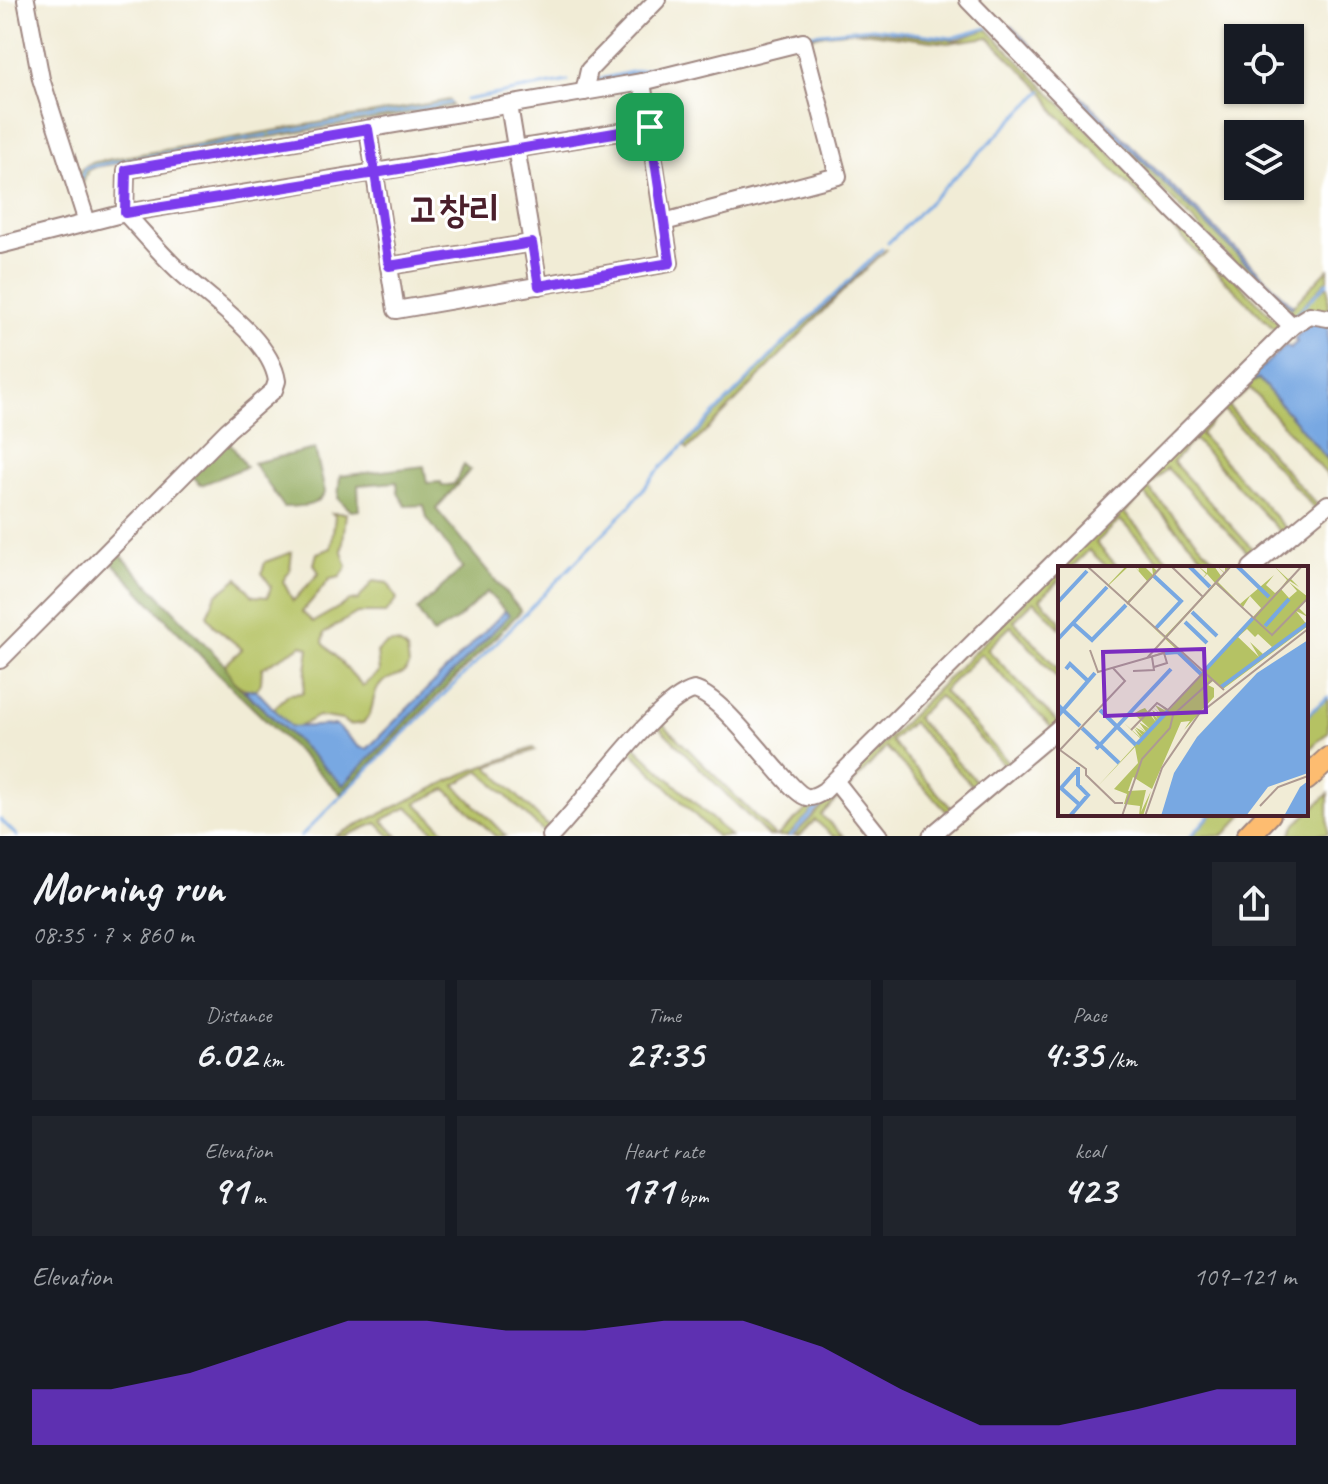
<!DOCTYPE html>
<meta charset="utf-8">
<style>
:root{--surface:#171b24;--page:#20242c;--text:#f1f3f6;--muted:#9ea1a6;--accent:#7c3aed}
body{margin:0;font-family:Caveat,"Poor Story",sans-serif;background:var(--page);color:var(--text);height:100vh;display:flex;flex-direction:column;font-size:30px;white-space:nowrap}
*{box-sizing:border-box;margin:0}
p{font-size:26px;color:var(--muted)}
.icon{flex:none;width:44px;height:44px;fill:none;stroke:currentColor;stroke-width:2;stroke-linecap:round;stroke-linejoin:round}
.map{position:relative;height:836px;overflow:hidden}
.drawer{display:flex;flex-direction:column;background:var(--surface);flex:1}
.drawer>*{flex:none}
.buttons{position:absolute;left:1224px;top:24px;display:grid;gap:16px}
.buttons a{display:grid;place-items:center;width:80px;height:80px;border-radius:0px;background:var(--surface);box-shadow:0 2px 6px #0004;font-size:40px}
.pin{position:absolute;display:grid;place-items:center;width:68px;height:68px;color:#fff;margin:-34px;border-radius:16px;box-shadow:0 4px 12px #0006}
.round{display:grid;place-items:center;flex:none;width:84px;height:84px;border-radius:0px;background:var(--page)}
.headline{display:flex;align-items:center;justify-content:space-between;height:136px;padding:0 32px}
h1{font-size:44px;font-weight:800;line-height:60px}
.metrics{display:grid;grid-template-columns:repeat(3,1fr);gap:12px;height:136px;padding:8px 32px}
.metrics div{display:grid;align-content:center;border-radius:0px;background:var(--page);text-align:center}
.metrics b{font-size:40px;font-weight:800}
.metrics small{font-size:22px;font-weight:400}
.metrics p{font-size:22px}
.chart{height:224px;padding:16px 32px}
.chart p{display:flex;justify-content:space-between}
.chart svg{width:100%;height:144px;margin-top:8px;fill:var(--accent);opacity:.7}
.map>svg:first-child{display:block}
.green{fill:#b5c264;stroke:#807048;stroke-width:2}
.forest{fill:#90a85a;stroke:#6d6442;stroke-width:2}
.water{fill:#78a8e2;stroke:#616486;stroke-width:2}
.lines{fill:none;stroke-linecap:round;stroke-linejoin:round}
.stream{stroke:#78a8e2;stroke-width:3}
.minor-casing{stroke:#9e8680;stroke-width:20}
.highway-casing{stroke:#9e8680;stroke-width:26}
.minor{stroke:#fff;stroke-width:16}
.highway{stroke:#fdbc6f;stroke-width:22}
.route-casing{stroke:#fff;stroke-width:16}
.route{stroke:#7c3aed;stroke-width:10}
.labels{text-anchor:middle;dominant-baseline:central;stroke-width:6;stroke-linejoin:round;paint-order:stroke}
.quarter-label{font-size:38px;font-weight:bold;fill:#4a1f2b;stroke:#fff}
.inset-river{fill:none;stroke:#78a8e2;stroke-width:4}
.inset-road{fill:none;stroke:#ae9a92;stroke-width:2}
.view{fill:#7b2cbf;fill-opacity:0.15;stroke:#7b2cbf;stroke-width:4}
.inset-edge{fill:none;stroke:#4a1f2b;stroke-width:4}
</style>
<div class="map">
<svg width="1328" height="836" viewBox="0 0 1328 836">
<rect width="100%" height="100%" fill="#fff"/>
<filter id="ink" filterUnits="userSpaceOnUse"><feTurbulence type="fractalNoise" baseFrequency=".0125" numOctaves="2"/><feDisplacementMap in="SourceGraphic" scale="16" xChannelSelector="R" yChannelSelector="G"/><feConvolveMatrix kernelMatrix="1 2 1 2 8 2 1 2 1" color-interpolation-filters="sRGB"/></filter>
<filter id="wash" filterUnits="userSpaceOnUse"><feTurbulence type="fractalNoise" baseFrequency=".006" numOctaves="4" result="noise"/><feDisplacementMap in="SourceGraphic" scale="32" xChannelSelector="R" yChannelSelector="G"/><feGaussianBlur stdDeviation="1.8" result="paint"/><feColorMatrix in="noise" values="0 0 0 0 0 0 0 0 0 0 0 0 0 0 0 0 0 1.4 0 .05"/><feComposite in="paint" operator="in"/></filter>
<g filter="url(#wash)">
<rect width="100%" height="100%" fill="#f1ecd6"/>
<!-- green -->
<g class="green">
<path d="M1006,27L1291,308L1328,269V280L1296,313L1328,284V314L1296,318L1281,309L1002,28Z"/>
<path d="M858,29L956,40L987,29L1284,329L1279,334L1056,113L1044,92L988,37L948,43L854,31L825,34L596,83L797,37Z"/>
<path d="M449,100L452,106L95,167L88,170L83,183L78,172L90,163Z"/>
<path d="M887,249C817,313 756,383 688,449L685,445L788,340Z"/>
<path d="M1259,379L1328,460V476L1250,388L1228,406L1319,507L1316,510L1224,410L1200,434L1289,532L1284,536L1194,439L1173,462L1259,556L1255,560L1167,468L1148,488L1222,568H1213L1144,494L1124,513L1176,568H1166L1120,520L1096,543L1119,568H1108L1089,550L1071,568H1060V579L1040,599L1060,620V628L1034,601L1014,621L1060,671V681L1011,626L987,649L1059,724L1053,729L981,654L943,691L1011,765L1007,768L939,696L916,718L983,788L979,793L912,722L891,741L955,812L950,815L886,747L848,789L887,836L843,784L1235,390Z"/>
<path d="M332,513H346L342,552L347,567L340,577L330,579L302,612L313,622L350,601L358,600L373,581L388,583L397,599L386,613H357L324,633L323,643L363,686L379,672L377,652C386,641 397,640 407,650L409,666C402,679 392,674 382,683C370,694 376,712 363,723L349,725L342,720L318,716C293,730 294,734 273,709L289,694L303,693L309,648L303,645L262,668L261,683L256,690C240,690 229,681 225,665L242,649L213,625L207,615L216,595L238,578L253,596L268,597L271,586L262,573L265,562L292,552L290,570L283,581L293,601L319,573L314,564L317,553L331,548L335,516Z"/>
<path d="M1328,698V732L1306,752V717Z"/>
<path d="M659,720L775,836H768L656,724Z"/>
<path d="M633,745L730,836H716L629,749Z"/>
<path d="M533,748L535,750L488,767L552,830L546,834L480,771L455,785L506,836H495L446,789L416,803L450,836H439L408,807L382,820L398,836H390L377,823L345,836H335L463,774Z"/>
<path d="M831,788L837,789L872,832L838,798L821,815L844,836H833L815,820L800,836H793L835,794L832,791L788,836H777Z"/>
<path d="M1328,794V834L1290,836L1296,824Z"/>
<path d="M1212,814H1244L1223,836H1192Z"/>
</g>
<!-- forest -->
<g class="forest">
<path d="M226,437L246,467L201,485L189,474Z"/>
<path d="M315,449L325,492C317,508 301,506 284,507L253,463Z"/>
<path d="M464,465L470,470L436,509L521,611L341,794L220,676L106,556L114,548L225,665L232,680L343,784L509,615L487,592L458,619L433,634L417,610L463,568L427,518L424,505L406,506L398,493L397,482L358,485L359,510L351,511L338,498L340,476L424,466L427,483L441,482L442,486L454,484Z"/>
</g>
<!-- water -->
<g class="water">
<path d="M1011,26L1293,306L1291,308L1006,27Z"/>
<path d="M1310,323L1328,325V460L1259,379L1245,383L1286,345L1290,348L1297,342L1294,339Z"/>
<path d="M505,611L509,615L343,785L244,690H256L291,727L336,725L359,747L367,749Z"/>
</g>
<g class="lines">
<!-- stream -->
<g class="stream">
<path d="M802,35L872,28L952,38L987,28"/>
<path d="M591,81L794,36"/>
<path d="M466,100L568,81"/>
<path d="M271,134L450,103"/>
<path d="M81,178L85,168L92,166L267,135"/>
<path d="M888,243L1042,91"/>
<path d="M1296,314L1328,282"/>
<path d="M1306,716L1328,697"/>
<path d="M0,819L17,836"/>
<path d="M301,836L513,626L629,507L655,474L788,339L882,249"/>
<path d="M790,836L828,797"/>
<path d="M1191,836L1211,814"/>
</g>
</g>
</g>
<g filter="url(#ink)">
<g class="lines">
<defs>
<g id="minor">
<path d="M26,0L41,79L87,222"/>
<path d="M968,0L1173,210L1292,326L1310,315L1328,318"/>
<path d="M584,92L589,70L657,0"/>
<path d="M509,105L539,286"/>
<path d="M368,129L389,266L532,243"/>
<path d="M125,213L650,127"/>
<path d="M0,245L125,213L126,170L642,82L803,42L838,176L664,222"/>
<path d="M389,266L396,310L670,263L642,82"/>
<path d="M1251,568L1328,504"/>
<path d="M0,660L228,430L274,390L277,381C271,338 206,297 176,268C158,251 142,231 125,213"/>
<path d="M836,782L879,836"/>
<path d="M551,836C582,806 656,699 694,690C728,698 788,794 807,797C813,798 819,794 824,791L1292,326"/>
<path d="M931,836L1060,727"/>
</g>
<g id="highway">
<path d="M1306,779L1328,759"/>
<path d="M1248,836L1269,814"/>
</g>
</defs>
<!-- minor casing -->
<use href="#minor" class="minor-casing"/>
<!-- highway casing -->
<use href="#highway" class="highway-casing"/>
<!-- minor -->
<use href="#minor" class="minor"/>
<!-- highway -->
<use href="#highway" class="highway"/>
</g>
</g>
<g class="lines" filter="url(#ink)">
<defs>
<path id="route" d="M650,127L375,173L368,129L126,170L125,213L375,173L389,266L532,243L539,286L670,263L650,127"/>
</defs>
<!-- route casing -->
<use href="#route" class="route-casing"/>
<!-- route -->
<use href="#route" class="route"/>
</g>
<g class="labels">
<!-- quarter labels -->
<g class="quarter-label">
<text x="454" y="209">고창리</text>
</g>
</g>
<!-- overview -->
<g transform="translate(1058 566)">
<rect width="250" height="250" fill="#f1ecd6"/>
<path d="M30,0L50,19L68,0H71L51,19L69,36L89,15L76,0L81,5L80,0H86L95,9L94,0L99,5L105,0L70,38L106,71L145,30L112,0L145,30L157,17L149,8L144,13L148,8L140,0L149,7V0H156L163,10L166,7L159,0L167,7V0H174L160,16L182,38L216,9L208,19L217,27L223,22L229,14L216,0L230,13L232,12L241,21L232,15L223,23L231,32L239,25L231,16L250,31L241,42L250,51L238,45L250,60L165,123L155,115L150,119L156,122V131L126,164L132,155L123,156L94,223L75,211L70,225L88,224L83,246L93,225L85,250H81L82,240L66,238L69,228L56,223L80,197L77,181L40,220L83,173L66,157L83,172L76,162L85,170L77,161L88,167L79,159L88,166L81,156L92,163L76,148L70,151L82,144L87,142L98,156L92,145L100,153L94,144L104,150L95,141L104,149L97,139L108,145L99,136L111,144L143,109L120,86L117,87H108L90,91L105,86L120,85ZM158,18L185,41L192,30L203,42L195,51L188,44L195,52L144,106L108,72ZM189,63L197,71L200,68L214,81L205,88L192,76L201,91L180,71Z" fill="#b5c264" fill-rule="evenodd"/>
<path d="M250,74V207L210,221L188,250H103L116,207L139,171L199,107ZM250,215V250H226L242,221Z" fill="#78a8e2"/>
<path class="inset-river" d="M131,0L152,21M179,0L211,31M96,10L123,35L98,62M0,36L29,5M134,46L159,70M127,56L149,77M16,58L34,74L68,39M207,60L231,33M0,73L49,21M107,87L120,86L143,108M8,103L12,98L30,115M148,103L195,52M163,121L250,57M0,139L5,144L37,107M42,144L78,179M0,150L5,144L22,160M24,162L61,197M79,178L110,145M38,183L113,103M19,204L3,222L22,239M12,250L30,229L20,219V201"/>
<path class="inset-road" d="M29,0L166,124M113,0L145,31M158,17L214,69L250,32M69,38L104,0M196,52L244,0M32,84L40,106L106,87L109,97L96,101M89,92L173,0M75,105L96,104L94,91M73,164L99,137L110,144L144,108M2,184L28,203V209L57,237H65M0,186L67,115L55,102M202,240L220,221L250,210M64,250L84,193L112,162L115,149L154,114M87,250L104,202L141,148L250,63"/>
<path class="view" d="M146,83L148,146L47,150L45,86Z"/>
<rect width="250" height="250" class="inset-edge"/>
</g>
</svg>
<div class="buttons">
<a><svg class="icon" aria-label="locate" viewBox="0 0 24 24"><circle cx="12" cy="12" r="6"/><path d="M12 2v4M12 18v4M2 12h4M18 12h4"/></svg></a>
<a><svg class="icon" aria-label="layers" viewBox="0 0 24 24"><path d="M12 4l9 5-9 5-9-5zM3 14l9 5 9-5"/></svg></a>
</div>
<div class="pin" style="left:650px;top:127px;background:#1e9e55"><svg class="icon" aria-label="arrive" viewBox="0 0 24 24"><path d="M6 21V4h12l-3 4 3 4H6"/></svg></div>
</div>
<section class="drawer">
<div class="headline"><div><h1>Morning run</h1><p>08:35 · 7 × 860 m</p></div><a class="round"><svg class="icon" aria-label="share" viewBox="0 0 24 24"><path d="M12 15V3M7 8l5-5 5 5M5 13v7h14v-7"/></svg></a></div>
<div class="metrics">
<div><p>Distance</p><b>6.02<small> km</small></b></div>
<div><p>Time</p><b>27:35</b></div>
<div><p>Pace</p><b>4:35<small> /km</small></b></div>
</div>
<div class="metrics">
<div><p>Elevation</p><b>91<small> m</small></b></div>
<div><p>Heart rate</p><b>171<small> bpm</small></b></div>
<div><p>kcal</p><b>423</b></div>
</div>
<div class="chart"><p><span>Elevation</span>109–121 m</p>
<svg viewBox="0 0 160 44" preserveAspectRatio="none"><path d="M0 44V27L10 27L20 22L30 14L40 6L50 6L60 9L70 9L80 6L90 6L100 14L110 27L120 38L130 38L140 33L150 27L160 27V44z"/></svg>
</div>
</section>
